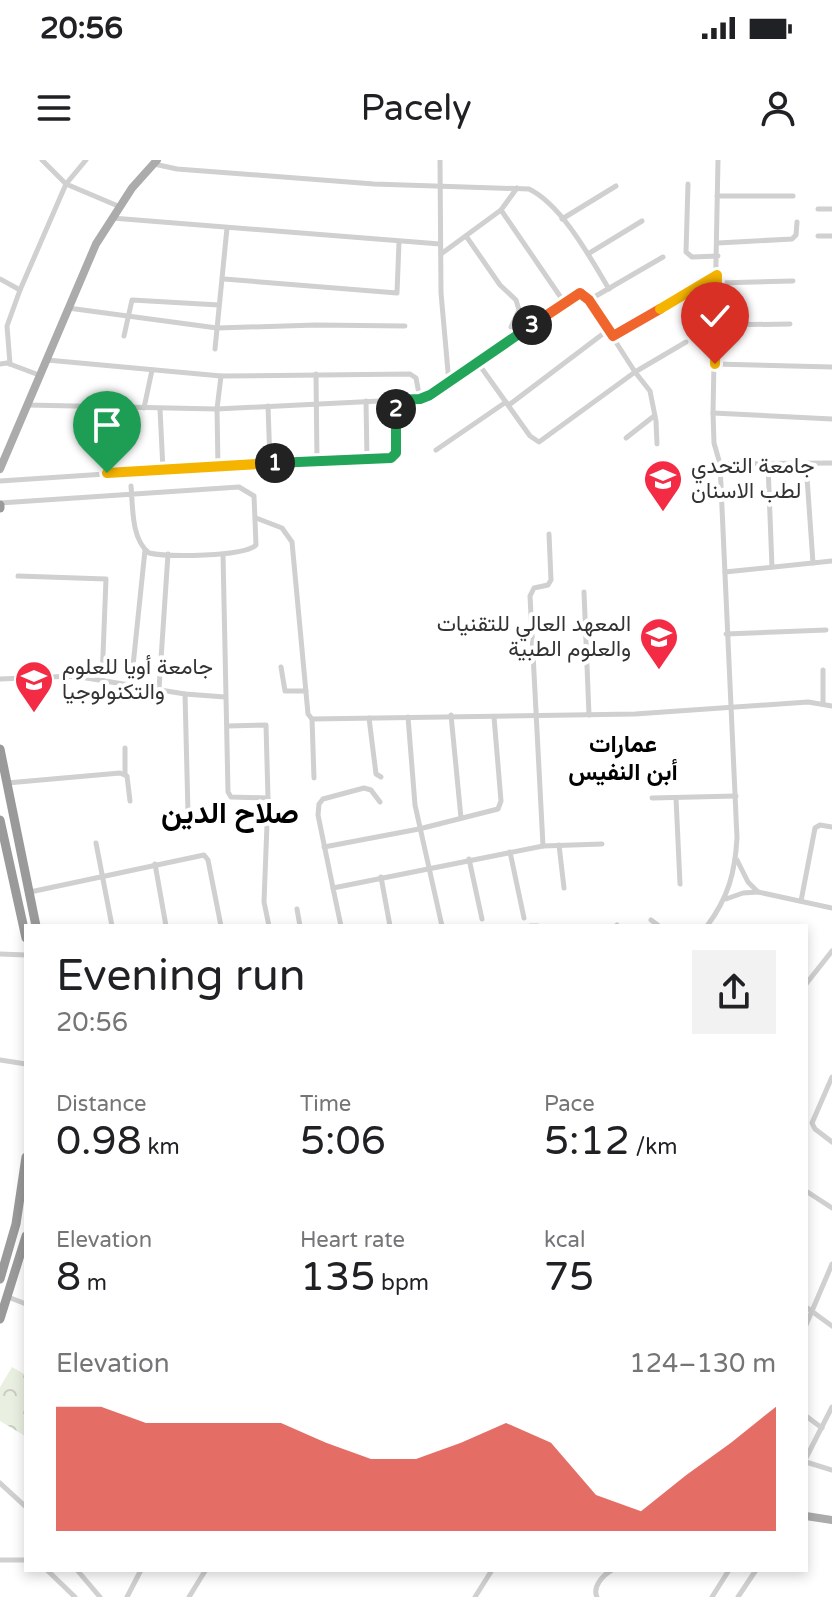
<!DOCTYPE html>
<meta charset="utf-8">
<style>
:root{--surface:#fff;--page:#f2f2f2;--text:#202124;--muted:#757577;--accent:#d93025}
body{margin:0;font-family:"Varela Round",Vazirmatn,sans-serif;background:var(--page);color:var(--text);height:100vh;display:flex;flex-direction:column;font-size:30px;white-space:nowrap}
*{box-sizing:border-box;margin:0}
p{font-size:26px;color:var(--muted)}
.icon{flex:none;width:44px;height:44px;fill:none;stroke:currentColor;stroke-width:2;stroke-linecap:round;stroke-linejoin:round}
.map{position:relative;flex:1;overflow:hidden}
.details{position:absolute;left:24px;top:764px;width:784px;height:648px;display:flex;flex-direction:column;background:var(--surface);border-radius:0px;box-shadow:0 4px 12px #0003}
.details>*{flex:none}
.pin{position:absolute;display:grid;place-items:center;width:68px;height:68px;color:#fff;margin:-82px -34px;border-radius:50% 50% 50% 0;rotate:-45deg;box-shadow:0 0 8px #0007}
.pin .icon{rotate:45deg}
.km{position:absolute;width:40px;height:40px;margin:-20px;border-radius:50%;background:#222;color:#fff;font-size:22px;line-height:40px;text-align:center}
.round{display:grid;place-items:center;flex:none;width:84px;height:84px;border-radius:0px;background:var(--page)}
.head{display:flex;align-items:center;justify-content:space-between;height:136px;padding:0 32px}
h1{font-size:44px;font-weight:600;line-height:60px}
.metrics{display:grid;grid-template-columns:repeat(3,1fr);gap:12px;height:136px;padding:8px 32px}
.metrics div{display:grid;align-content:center}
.metrics b{font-size:40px;font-weight:600}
.metrics small{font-size:22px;font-weight:400}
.metrics p{font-size:22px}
.chart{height:224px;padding:16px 32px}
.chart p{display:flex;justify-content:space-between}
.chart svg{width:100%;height:144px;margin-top:8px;fill:var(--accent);opacity:.7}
.status{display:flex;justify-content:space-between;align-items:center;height:56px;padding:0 40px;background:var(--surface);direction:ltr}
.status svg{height:22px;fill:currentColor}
header{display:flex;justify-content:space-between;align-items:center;height:104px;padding:0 32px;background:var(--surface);font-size:36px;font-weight:600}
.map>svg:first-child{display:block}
.park{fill:url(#park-crowns)}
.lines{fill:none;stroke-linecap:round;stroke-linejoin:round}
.street{stroke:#d0d0d0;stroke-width:5}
.primary{stroke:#ababab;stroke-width:8}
.highway{stroke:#9a9a9a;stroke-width:9}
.split-1-casing{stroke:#fff;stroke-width:16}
.split-2-casing{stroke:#fff;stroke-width:16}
.split-3-casing{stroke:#fff;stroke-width:16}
.split-4-casing{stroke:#fff;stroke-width:16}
.split-5-casing{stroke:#fff;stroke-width:16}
.split-1{stroke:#f5b400;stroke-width:10}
.split-2{stroke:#22a559;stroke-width:10}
.split-3{stroke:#22a559;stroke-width:10}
.split-4{stroke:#f0652b;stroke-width:10}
.split-5{stroke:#f5b400;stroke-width:10}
.labels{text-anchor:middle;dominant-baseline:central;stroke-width:8;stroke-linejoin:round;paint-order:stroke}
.poi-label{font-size:22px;fill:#333;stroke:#fff;text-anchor:start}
.neighbourhood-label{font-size:24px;font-weight:bold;fill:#000;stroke:#fff}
.district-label{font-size:30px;font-weight:bold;fill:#000;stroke:#fff}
</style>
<div class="status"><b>20:56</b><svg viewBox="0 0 49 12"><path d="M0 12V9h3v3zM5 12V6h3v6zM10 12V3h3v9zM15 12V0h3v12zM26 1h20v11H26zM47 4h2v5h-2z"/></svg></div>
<header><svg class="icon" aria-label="menu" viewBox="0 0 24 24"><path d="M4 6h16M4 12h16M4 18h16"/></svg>Pacely<svg class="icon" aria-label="person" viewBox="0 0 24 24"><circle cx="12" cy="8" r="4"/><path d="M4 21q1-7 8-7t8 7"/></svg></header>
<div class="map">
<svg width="832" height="1437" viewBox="0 0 832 1437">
<defs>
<pattern id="park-crowns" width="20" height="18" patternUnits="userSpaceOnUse" patternTransform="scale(2)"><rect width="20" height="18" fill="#eaf0e1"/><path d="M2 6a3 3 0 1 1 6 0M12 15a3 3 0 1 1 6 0" fill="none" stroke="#c9cec2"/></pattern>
</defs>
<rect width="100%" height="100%" fill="#fff"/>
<!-- park -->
<path class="park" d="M12,1207L26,1215L25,1276L0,1261V1227Z"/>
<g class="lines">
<!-- street -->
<g class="street">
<path d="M42,0L66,24L118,46"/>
<path d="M440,0L441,133L449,223"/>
<path d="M154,4L177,9L374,24L529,29C562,45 591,99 609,129"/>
<path d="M688,24L686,92L692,97L718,96"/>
<path d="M717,36H793"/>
<path d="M818,49H832"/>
<path d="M501,50L564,142"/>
<path d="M112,58L440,84"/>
<path d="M562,59L616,26"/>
<path d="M466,76L500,125L516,140L519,150L511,167"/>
<path d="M818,76H832"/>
<path d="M718,83L792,79L796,75L797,62"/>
<path d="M441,94L501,50L517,28"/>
<path d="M588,94L642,61"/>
<path d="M0,119L20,130L7,166L10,204"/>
<path d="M224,119L397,133L399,82"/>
<path d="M717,123L793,121"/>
<path d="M20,130L66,24L86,0"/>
<path d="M589,140L663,97"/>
<path d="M68,148L217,168L316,165L405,166"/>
<path d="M716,165L790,164"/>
<path d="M124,176L132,140L219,145"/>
<path d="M613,176L717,115"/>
<path d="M215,189L227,68"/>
<path d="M47,200L221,216L410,214L416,218L420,239"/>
<path d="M478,203L530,276L539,282L635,212L686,182"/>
<path d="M0,204L7,203L39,215"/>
<path d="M715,204L832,207"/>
<path d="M316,214L317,302"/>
<path d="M366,241L367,300"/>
<path d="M27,245L217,249L420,239L430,235L580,133L589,140L635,212L650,231L656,261L657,284"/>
<path d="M509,245L608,170"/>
<path d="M268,246L270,303"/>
<path d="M106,248L107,313"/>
<path d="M144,248L152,210"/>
<path d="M160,249L163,310"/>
<path d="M713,253L832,259"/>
<path d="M626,278L654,256"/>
<path d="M436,290L506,242"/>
<path d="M806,303L813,403"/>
<path d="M720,304L832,303"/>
<path d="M768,305L772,407"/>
<path d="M218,307L217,249L221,216"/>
<path d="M0,321L270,303L391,298L396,293V240"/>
<path d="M0,343L239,327L254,336L256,385C244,397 167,397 149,393C131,379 133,347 131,326"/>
<path d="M256,358L282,368L292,382L308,554L312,559L635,554L808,542L832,546"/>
<path d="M549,374L551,420L548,425L534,428L530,436L543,686L602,684"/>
<path d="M223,394L228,632L231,637L268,638"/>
<path d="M725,412L832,401"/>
<path d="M18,416L106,419L102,520"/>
<path d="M584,432L589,555"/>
<path d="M726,474L826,470"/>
<path d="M281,507L285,531H306"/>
<path d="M823,510V544"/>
<path d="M0,519L74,516L185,534L225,537"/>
<path d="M131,525L145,390"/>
<path d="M159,529L168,394"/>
<path d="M185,534L188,653"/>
<path d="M451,555L461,658"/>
<path d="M408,557L415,645L442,766"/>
<path d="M369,558L376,614L381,617"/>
<path d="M312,559L314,618"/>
<path d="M228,566L266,565L268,638L264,742L269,766"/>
<path d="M125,614V588"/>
<path d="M7,623L120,613L127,616L130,641"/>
<path d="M652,638L736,636"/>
<path d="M676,638L680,724"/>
<path d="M96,683L112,766"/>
<path d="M559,685L564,728"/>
<path d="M324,687L419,669L498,649L501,641L494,557"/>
<path d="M510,692L524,758"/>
<path d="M469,699L482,759"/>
<path d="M737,700L748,722L758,732L832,748"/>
<path d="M155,704L166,766"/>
<path d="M381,717L390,766"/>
<path d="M333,728L318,655L319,644L323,639L364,628L371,630L380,642"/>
<path d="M30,732L204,695L208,700L221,766"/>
<path d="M726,739L743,733L758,732"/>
<path d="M801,741L815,668L820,665L832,667"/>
<path d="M297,749L300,766"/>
<path d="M651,760L659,766"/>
<path d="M341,766L333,728L543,686"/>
<path d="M530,766H538"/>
<path d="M616,766L617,765"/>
<path d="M707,766C728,738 735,713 737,678L720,304L714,283L713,253L718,0"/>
<path d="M0,794L26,795"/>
<path d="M806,824L832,791"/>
<path d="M0,900L26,904"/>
<path d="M832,917L812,963L815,969L832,982"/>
<path d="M806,1031L832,1048"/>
<path d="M8,1137L26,1144"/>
<path d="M806,1147L832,1166"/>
<path d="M806,1165L832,1104"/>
<path d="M806,1256L822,1268"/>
<path d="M806,1298L832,1247"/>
<path d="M806,1302L832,1310"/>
<path d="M0,1323L26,1347"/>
<path d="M0,1400H26"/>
<path d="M47,1410L75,1437"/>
<path d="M77,1410L100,1437"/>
<path d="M127,1437L141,1410"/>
<path d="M189,1437L205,1411"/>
<path d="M475,1437L492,1410"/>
<path d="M597,1437C592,1427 603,1415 612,1410"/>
<path d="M712,1437L729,1410"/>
<path d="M738,1437L756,1410"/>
</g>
<!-- primary -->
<g class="primary">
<path d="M0,309L96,84L132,28L157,0"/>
<path d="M806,1356L832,1360"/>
</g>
<!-- highway -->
<g class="highway">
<path d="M0,345V348"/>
<path d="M0,589L36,766"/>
<path d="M0,660L26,778"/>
<path d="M0,1119L16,1064L26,997"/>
<path d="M0,1159L26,1076"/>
</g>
</g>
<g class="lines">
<defs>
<path id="split-1" d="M107,313L275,303"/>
<path id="split-2" d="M275,303L391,298L396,293V249"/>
<path id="split-3" d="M396,249V240L420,239L430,235L532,165"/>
<path id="split-4" d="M532,165L580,133L589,140L613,176L660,149"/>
<path id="split-5" d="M660,149L717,115L715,204"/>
</defs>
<!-- split-1 casing -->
<use href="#split-1" class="split-1-casing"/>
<!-- split-2 casing -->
<use href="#split-2" class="split-2-casing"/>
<!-- split-3 casing -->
<use href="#split-3" class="split-3-casing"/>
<!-- split-4 casing -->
<use href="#split-4" class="split-4-casing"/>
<!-- split-5 casing -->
<use href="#split-5" class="split-5-casing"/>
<!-- split-1 -->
<use href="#split-1" class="split-1"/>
<!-- split-2 -->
<use href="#split-2" class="split-2"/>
<!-- split-3 -->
<use href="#split-3" class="split-3"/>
<!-- split-4 -->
<use href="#split-4" class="split-4"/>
<!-- split-5 -->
<use href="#split-5" class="split-5"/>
</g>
<!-- icons -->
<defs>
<symbol id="university-pin" viewBox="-11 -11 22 30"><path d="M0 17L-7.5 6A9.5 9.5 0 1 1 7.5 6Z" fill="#f42b44" stroke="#fff"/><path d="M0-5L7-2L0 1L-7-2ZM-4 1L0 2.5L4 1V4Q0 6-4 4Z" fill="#fff"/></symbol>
</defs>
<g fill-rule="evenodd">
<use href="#university-pin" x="641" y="297" width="44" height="60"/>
<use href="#university-pin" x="637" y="455" width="44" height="60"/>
<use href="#university-pin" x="12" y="498" width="44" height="60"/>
</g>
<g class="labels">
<!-- poi labels -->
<g class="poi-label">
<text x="691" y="306">جامعة التحدي<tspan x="691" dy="25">لطب الاسنان</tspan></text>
<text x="631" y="464" text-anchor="end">المعهد العالي للتقنيات<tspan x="631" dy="25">والعلوم الطبية</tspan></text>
<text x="62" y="507">جامعة أويا للعلوم<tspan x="62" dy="25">والتكنولوجيا</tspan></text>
</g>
<!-- neighbourhood labels -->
<g class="neighbourhood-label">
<text x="623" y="584">عمارات<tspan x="623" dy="28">أبن النفيس</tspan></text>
</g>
<!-- district labels -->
<g class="district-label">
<text x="230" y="653">صلاح الدين</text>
</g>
</g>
</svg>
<div class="pin" style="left:107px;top:313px;background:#1e9e55"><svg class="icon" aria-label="arrive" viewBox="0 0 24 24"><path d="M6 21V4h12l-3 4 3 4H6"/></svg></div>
<div class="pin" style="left:715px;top:204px;background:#d93025"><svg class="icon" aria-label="check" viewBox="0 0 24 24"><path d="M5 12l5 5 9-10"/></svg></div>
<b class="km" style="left:275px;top:303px">1</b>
<b class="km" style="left:396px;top:249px">2</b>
<b class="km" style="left:532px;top:165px">3</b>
<section class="details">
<div class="head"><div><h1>Evening run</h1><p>20:56</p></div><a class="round"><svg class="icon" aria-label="share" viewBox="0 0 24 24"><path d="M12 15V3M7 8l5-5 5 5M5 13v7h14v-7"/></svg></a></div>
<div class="metrics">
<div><p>Distance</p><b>0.98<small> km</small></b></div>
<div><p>Time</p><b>5:06</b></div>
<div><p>Pace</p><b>5:12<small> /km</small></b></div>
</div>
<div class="metrics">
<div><p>Elevation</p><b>8<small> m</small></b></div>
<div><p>Heart rate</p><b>135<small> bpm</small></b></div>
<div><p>kcal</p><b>75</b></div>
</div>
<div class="chart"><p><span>Elevation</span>124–130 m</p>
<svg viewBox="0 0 160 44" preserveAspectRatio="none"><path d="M0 44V6L10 6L20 11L30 11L40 11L50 11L60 17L70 22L80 22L90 17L100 11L110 17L120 33L130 38L140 27L150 17L160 6V44z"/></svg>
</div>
</section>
</div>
